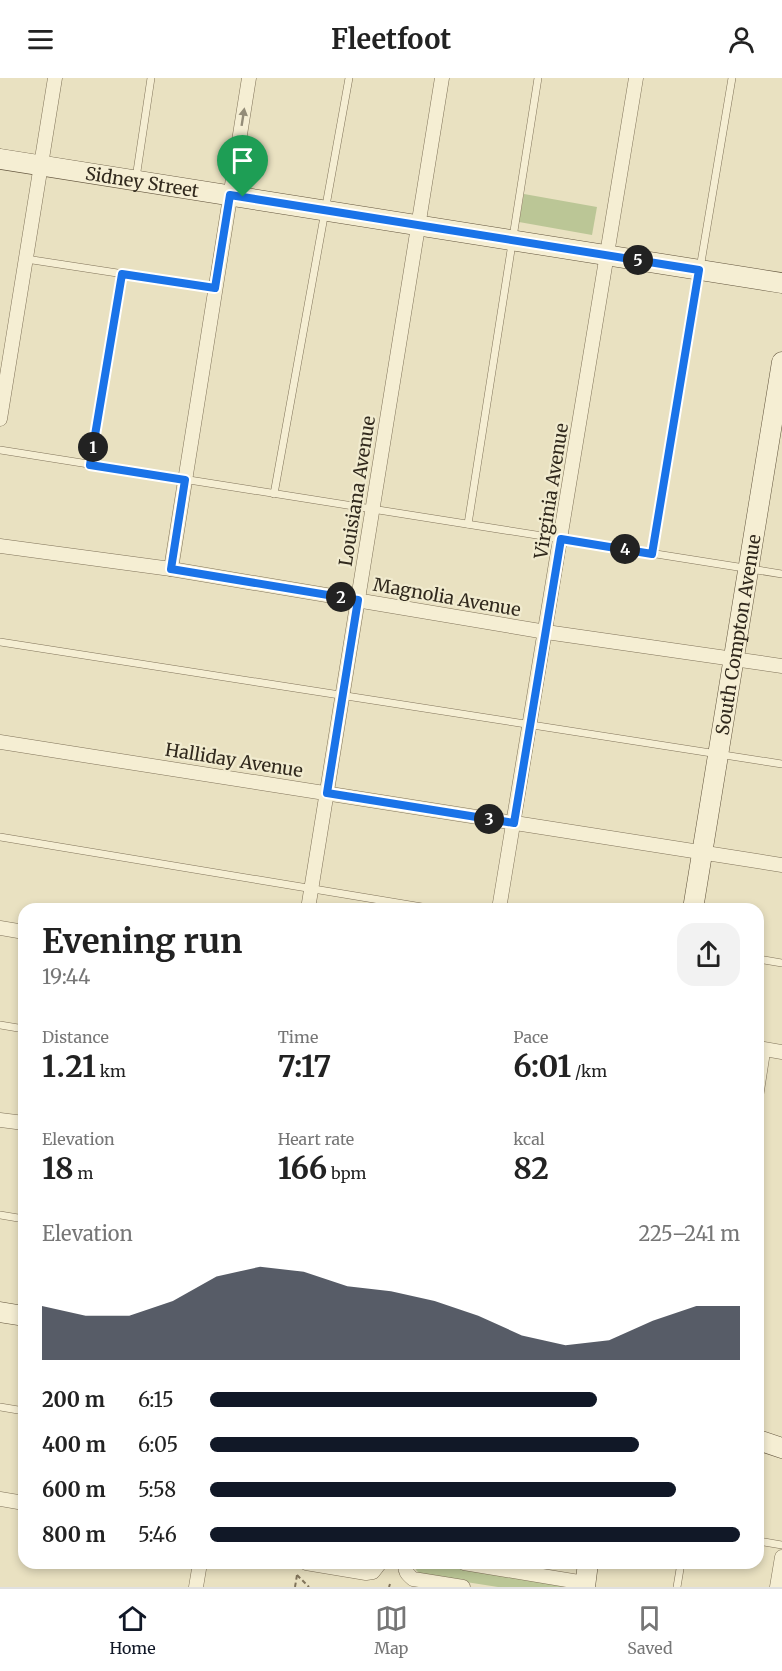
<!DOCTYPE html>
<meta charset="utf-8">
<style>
:root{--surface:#fff;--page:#f2f2f2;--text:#222;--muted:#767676;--line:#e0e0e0;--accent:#111827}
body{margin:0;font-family:Merriweather,serif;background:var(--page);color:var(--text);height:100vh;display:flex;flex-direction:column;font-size:22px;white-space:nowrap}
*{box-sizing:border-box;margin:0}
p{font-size:20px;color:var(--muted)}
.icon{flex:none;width:33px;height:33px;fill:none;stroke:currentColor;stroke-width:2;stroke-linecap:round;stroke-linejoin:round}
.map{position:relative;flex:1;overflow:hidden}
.side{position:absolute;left:18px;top:825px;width:746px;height:666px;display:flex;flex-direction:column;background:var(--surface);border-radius:18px;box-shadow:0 3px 9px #0003}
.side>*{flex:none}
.pin{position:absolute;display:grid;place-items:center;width:51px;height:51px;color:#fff;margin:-62px -26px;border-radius:50% 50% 50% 0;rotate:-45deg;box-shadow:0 0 6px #0007}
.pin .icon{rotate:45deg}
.km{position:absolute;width:30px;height:30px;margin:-15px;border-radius:50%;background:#222;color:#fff;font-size:16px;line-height:30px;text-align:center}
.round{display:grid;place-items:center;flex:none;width:63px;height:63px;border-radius:18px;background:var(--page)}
.overview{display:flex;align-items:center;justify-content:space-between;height:102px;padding:0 24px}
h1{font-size:33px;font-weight:700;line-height:45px}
.stats{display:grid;grid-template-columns:repeat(3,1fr);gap:9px;height:102px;padding:6px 24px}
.stats div{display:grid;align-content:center}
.stats b{font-size:30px;font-weight:700}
.stats small{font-size:16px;font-weight:400}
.stats p{font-size:16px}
.chart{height:168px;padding:12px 24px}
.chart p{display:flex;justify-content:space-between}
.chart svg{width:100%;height:108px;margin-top:6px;fill:var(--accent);opacity:.7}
ul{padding:0 24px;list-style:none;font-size:20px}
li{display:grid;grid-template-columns:96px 72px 1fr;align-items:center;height:45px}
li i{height:15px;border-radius:8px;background:var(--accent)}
header{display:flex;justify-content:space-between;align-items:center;height:78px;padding:0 24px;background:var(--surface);font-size:27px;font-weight:700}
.tabs{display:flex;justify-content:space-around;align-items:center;height:84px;border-top:2px solid var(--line);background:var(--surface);font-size:16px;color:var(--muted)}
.tabs a{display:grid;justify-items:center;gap:3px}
.tabs .selected{color:var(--accent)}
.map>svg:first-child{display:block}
.green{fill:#bbc696}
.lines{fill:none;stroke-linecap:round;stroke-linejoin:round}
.lane-casing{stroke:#80735a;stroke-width:8}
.street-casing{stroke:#80735a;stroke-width:15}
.secondary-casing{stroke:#62543d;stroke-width:21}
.path{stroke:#80735a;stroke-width:2;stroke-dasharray:4.5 3;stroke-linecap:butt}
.lane{stroke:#f5eed3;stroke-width:7}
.street{stroke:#f5eed3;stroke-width:14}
.secondary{stroke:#f5eed3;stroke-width:20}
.oneway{fill:#938c78}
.route-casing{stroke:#fff;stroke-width:12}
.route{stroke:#1a73e8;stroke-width:8}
.labels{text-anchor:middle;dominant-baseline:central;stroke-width:4.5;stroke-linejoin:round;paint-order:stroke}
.street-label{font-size:18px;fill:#31291d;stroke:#f1ebcf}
</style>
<header><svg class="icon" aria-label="menu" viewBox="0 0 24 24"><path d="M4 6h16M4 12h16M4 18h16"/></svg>Fleetfoot<svg class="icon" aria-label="person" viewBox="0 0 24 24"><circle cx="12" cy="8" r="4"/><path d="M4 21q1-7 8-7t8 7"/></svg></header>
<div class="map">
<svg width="782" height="1509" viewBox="0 0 782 1509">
<rect width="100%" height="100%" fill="#e9e1c1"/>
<!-- green -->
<g class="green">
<path d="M524,116L597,129L592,157L519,144Z"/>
<path d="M418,1485H436L572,1509H498L421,1497L416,1492Z"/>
</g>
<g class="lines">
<defs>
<g id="lane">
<path d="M136,100L151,0"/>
<path d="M26,181L215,210"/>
<path d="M0,372L782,496"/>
<path d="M90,387L122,196"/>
<path d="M274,416L349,0"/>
<path d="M468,446L538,0"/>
<path d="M652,476L732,0"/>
<path d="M0,564L782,686"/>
<path d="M0,759L434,831"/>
<path d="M758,881L782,885"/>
<path d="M0,947L24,951"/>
<path d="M758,1029L767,971"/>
<path d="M0,1137L24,1141"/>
<path d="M0,1329L24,1333"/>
<path d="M758,1463L782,1467"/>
<path d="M677,1509L681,1485"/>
</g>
<g id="street">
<path d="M0,341L55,0"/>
<path d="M0,468L171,491L546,554L782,588"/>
<path d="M171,491L249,0"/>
<path d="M0,664L782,787"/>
<path d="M308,831L442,0"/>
<path d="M499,831L636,0"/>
<path d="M0,850L24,854"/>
<path d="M758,970L782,974"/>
<path d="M0,1042L24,1045"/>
<path d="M0,1421L24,1425"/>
<path d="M306,1485L366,1495L373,1494L380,1485"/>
<path d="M406,1485C404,1493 407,1496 413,1501L463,1509"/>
<path d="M464,1485L585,1505"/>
<path d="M196,1509L200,1485"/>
<path d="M777,1509L782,1479"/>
</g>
<g id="secondary">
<path id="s1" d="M0,81L782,205"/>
<path id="s2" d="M693,831L782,284"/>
<path d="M0,1234L24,1238"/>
<path d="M758,1362L782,1370"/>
<path d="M585,1509L588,1485"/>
</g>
</defs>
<!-- lane casing -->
<use href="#lane" class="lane-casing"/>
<!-- street casing -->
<use href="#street" class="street-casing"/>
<!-- secondary casing -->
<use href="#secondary" class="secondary-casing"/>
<!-- path -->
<g class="path">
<path d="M297,1497L309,1509"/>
<path d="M295,1509L297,1497"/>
<path d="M389,1509L390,1506"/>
</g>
<!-- lane -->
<use href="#lane" class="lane"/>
<!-- street -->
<use href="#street" class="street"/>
<!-- secondary -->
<use href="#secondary" class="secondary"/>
</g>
<!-- one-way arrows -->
<defs><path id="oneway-solid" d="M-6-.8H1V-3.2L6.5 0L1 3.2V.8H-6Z" transform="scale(1.5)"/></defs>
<use class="oneway" href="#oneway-solid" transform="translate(243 39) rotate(-81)"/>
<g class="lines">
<defs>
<path id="route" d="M230,117L699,192L652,476L561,461L514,745L327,715L358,522L171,491L185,402L90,387L122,196L215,210Z"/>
</defs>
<!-- route casing -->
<use href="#route" class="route-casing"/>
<!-- route -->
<use href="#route" class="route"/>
</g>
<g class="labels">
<!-- street labels -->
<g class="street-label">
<text stroke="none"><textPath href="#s1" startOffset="144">Sidney Street</textPath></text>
<text transform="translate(357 413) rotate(-81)">Louisiana Avenue</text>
<text transform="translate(551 413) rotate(-81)">Virginia Avenue</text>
<text transform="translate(447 519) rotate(10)">Magnolia Avenue</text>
<text stroke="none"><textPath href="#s2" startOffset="278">South Compton Avenue</textPath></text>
<text transform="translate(234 682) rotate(9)">Halliday Avenue</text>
</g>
</g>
</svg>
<div class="pin" style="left:243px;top:119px;background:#1e9e55"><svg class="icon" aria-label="arrive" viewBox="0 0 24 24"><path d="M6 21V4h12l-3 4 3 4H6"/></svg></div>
<b class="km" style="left:93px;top:369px">1</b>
<b class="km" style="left:341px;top:519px">2</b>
<b class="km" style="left:489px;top:741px">3</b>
<b class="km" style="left:625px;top:471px">4</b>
<b class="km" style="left:638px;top:182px">5</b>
<section class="side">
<div class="overview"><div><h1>Evening run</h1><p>19:44</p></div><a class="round"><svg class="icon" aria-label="share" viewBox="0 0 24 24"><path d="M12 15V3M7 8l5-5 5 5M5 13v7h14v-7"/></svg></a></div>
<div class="stats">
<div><p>Distance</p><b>1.21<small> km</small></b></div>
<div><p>Time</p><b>7:17</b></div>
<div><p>Pace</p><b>6:01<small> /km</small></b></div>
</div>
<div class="stats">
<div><p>Elevation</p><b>18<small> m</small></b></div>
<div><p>Heart rate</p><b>166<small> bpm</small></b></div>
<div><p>kcal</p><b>82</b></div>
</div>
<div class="chart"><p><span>Elevation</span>225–241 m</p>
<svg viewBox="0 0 160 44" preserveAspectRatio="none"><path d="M0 44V22L10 26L20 26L30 20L40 10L50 6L60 8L70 14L80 16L90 20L100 26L110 34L120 38L130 36L140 28L150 22L160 22V44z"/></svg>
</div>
<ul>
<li><b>200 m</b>6:15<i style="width:73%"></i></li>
<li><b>400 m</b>6:05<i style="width:81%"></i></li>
<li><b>600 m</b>5:58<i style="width:88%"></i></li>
<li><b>800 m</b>5:46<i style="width:100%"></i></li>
</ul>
</section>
</div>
<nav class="tabs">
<a class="selected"><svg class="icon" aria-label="home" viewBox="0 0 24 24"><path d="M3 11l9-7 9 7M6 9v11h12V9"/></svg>Home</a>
<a><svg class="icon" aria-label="map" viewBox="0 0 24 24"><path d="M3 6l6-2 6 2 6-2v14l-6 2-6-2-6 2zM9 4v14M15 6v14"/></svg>Map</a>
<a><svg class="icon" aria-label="saved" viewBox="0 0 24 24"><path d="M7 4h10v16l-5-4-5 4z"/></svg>Saved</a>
</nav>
